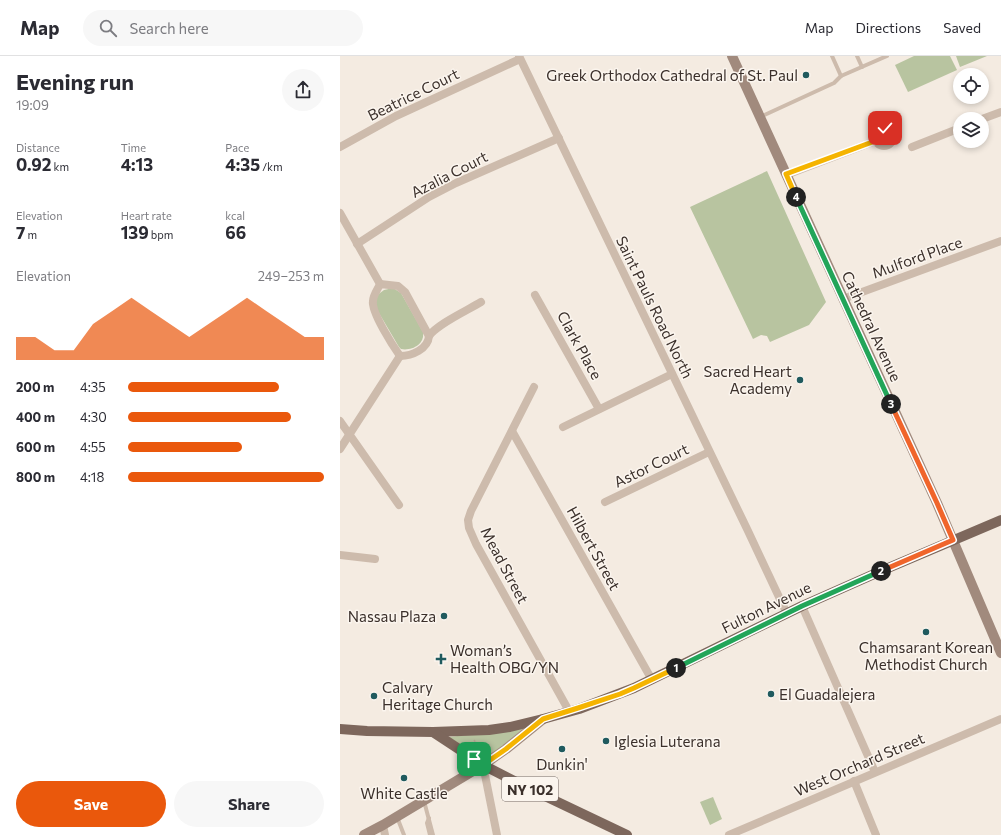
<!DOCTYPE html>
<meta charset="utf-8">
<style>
:root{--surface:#fff;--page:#f7f7f7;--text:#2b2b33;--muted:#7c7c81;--line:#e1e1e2;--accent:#ea580c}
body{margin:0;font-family:Commissioner,sans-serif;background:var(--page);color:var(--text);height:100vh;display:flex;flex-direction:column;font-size:15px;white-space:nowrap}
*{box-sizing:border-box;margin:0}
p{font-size:13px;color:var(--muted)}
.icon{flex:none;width:22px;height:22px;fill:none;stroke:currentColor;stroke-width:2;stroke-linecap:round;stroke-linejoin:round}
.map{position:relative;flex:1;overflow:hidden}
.panel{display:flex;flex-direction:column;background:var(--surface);width:340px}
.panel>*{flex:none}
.controls{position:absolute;left:613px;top:12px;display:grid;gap:8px}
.controls a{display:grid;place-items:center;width:36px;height:36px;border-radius:50%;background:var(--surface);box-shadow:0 2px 6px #0003;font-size:20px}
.pin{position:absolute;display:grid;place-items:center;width:34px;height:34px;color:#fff;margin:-17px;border-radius:8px;box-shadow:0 2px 6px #0006}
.km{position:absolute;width:20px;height:20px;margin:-10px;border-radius:50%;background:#222;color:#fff;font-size:11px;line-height:20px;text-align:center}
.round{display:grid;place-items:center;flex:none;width:42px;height:42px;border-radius:21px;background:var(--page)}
.summary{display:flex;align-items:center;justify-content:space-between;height:68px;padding:0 16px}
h1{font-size:22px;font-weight:700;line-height:30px}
.figures{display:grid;grid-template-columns:repeat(3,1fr);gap:6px;height:68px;padding:4px 16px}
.figures div{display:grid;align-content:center}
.figures b{font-size:17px;font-weight:700}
.figures small{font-size:11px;font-weight:400}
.figures p{font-size:11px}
.chart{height:112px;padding:8px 16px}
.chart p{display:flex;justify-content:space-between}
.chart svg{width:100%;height:72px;margin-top:4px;fill:var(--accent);opacity:.7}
.cta{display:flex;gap:8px;margin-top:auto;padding:8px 16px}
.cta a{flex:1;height:46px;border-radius:24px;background:var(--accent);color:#fff;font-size:16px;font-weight:700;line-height:46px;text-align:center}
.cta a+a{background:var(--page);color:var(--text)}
ul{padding:0 16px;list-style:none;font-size:13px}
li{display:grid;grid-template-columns:64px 48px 1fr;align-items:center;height:30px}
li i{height:10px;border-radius:5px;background:var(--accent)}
header{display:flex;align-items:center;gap:24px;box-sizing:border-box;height:56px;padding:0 20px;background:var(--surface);border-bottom:1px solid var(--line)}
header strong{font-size:19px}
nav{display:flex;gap:22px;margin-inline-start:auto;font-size:14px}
.search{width:280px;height:36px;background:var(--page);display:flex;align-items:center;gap:10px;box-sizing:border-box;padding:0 14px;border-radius:22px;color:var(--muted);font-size:15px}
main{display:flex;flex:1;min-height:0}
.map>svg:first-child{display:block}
.green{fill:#b8c4a0}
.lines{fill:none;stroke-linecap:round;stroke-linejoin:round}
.path{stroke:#b9a596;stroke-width:1.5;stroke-dasharray:2 2;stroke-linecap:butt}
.lane{stroke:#cdbbac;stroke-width:4}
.street{stroke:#cdbbac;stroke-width:8}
.secondary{stroke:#a18a7d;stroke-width:10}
.primary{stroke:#7d675c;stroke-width:10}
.split-1-casing{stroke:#fff;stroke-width:8}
.split-2-casing{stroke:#fff;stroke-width:8}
.split-3-casing{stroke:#fff;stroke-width:8}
.split-4-casing{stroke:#fff;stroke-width:8}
.split-5-casing{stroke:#fff;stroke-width:8}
.split-1{stroke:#f5b400;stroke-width:5}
.split-2{stroke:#22a559;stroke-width:5}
.split-3{stroke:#f0652b;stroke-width:5}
.split-4{stroke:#22a559;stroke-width:5}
.split-5{stroke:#f5b400;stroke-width:5}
.poi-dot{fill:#1f5a5e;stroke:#fbf5ee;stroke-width:1.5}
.labels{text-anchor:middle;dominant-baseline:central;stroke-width:3;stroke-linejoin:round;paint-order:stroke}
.shield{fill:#fbf5ee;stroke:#756b66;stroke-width:1}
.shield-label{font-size:14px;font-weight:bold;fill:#3b302b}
.poi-label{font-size:15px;fill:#3b302b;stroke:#fbf5ee;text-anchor:start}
.street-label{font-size:15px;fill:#3b302b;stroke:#fbf5ee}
</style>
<header>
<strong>Map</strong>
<div class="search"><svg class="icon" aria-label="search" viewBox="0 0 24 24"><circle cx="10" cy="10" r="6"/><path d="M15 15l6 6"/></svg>Search here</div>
<nav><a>Map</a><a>Directions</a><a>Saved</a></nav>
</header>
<main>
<section class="panel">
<div class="summary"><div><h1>Evening run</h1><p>19:09</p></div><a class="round"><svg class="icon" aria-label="share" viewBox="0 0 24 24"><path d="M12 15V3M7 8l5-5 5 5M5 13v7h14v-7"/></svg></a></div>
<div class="figures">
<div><p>Distance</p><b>0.92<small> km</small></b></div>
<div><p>Time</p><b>4:13</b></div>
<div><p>Pace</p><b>4:35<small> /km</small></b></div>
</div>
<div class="figures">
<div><p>Elevation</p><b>7<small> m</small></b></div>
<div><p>Heart rate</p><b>139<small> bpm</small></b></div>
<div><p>kcal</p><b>66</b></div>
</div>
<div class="chart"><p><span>Elevation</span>249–253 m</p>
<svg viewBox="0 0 160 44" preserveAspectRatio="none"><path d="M0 44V30L10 30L20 38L30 38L40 22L50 14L60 6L70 14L80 22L90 30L100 22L110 14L120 6L130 14L140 22L150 30L160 30V44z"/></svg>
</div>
<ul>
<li><b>200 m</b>4:35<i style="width:77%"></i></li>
<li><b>400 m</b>4:30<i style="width:83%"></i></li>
<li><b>600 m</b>4:55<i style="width:58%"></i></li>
<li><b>800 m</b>4:18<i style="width:100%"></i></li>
</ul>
<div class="cta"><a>Save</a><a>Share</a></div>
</section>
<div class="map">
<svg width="661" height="779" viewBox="0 0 661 779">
<rect width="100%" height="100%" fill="#f4ebe1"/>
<!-- green -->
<g class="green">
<path d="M574,0H610L617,14L568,36L555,9Z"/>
<path d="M616,0H647L620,11Z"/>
<path d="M427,115L486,246L469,269L430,286L427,280L421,279L413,283L350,151Z"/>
<path d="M53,232L61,237L83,276C85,289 71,295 61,293L59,291L36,252V240L44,234Z"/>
<path d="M184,672L168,686L144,704L109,681Z"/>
<path d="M373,741L382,763L370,769L360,746Z"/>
</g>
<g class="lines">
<!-- path -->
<path class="path" d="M134,684L137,688L145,693L144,697"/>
<!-- lane -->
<g class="lane">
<path d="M492,0L501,20"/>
<path d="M517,0L522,11"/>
<path d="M420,61L494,27L501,20L547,0"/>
<path d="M84,745L93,779"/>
<path d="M57,761L64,779"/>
<path d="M89,762L87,767L90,779"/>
</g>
<!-- street -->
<g class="street">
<path d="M179,0L408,475L447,558"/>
<path d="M642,63L661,56"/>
<circle cx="544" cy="81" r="9"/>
<path d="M0,91L56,60L180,3"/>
<path d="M572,91L620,72"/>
<path d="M446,119L535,85"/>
<path d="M0,157L40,228"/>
<path d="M17,188L89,141L116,127L219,82"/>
<path d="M40,228L58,230L65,236L89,280C88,293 72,300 60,300C53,290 31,256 33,245C33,239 38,233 40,228Z"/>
<path d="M195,239L259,353"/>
<path d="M503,243L661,185"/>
<path d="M89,280C97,268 128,254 141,246"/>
<path d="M194,331L131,455L128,464L129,472L136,488L229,655"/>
<path d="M0,365L59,449"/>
<path d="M223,371L332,318"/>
<path d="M172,375L312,624"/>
<path d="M0,393L60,300"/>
<path d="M265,446L369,396"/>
<path d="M0,499L35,503"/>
<path d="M462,550L535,716"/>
<path d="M143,709L157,779"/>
<path d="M514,725L536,779"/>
<path d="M43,769L45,779"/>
<path d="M389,779L661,663"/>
</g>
<!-- secondary -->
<g class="secondary">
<path d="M392,0L597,447L661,597"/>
<path d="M24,779L43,769L143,709L166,693L203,663"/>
</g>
<!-- primary -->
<g class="primary">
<path d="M0,673L27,675L93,676L149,674L170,671L203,663L239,653L294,632L462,550L541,515L661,464"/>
<path d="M93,676L143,709L184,730L287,779"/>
</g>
</g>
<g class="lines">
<defs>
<path id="split-1" d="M134,703L143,709L166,693L203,663L238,652L280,638L294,632L336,612"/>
<path id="split-2" d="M336,612L462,550L541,515"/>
<path id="split-3" d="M541,515L613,484L597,447L551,348"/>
<path id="split-4" d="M456,141L551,348"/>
<path id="split-5" d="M456,141L446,118L535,85C533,77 537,71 545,72"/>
</defs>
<!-- split-1 casing -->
<use href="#split-1" class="split-1-casing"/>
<!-- split-2 casing -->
<use href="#split-2" class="split-2-casing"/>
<!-- split-3 casing -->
<use href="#split-3" class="split-3-casing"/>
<!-- split-4 casing -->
<use href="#split-4" class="split-4-casing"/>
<!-- split-5 casing -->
<use href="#split-5" class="split-5-casing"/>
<!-- split-1 -->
<use href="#split-1" class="split-1"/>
<!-- split-2 -->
<use href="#split-2" class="split-2"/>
<!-- split-3 -->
<use href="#split-3" class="split-3"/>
<!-- split-4 -->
<use href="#split-4" class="split-4"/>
<!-- split-5 -->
<use href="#split-5" class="split-5"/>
</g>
<!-- markers -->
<g class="poi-dot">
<circle cx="466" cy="19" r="4"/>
<circle cx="460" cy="324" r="4"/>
<circle cx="104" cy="560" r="4"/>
<circle cx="586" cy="576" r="4"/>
<path d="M99 597h4v4h4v4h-4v4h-4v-4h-4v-4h4z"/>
<circle cx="431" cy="638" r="4"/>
<circle cx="34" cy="640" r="4"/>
<circle cx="266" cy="685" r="4"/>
<circle cx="222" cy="693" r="4"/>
<circle cx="64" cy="722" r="4"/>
</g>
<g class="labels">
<!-- shield labels -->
<rect class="shield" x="162" y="721" width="56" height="24" rx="3"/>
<g class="shield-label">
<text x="190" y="733">NY 102</text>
</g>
<!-- poi labels -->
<g class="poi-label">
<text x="458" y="19" text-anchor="end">Greek Orthodox Cathedral of St. Paul</text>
<text x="452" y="315" text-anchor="end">Sacred Heart<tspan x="452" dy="17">Academy</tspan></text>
<text x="96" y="560" text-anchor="end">Nassau Plaza</text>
<text x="586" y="591" text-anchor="middle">Chamsarant Korean<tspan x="586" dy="17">Methodist Church</tspan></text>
<text x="110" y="594">Woman’s<tspan x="110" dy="17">Health OBG/YN</tspan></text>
<text x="42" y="631">Calvary<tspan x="42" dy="17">Heritage Church</tspan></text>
<text x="439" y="638">El Guadalejera</text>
<text x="274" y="685">Iglesia Luterana</text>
<text x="222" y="708" text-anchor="middle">Dunkin'</text>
<text x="64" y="737" text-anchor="middle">White Castle</text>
</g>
<!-- street labels -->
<g class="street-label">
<text transform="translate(73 38) rotate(-26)">Beatrice Court</text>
<text transform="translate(109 118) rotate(-27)">Azalia Court</text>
<text transform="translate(577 201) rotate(-20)">Mulford Place</text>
<text transform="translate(315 251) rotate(64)">Saint Pauls Road North</text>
<text transform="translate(532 270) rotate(65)">Cathedral Avenue</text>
<text transform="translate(240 289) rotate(61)">Clark Place</text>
<text transform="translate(311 409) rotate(-26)">Astor Court</text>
<text transform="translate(254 492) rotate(61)">Hilbert Street</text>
<text transform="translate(165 509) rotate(62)">Mead Street</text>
<text transform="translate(426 551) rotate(-26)">Fulton Avenue</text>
<text transform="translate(519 708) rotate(-23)">West Orchard Street</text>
</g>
</g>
</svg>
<div class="controls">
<a><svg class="icon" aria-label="locate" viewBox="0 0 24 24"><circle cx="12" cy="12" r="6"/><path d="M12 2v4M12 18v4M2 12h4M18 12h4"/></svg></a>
<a><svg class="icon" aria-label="layers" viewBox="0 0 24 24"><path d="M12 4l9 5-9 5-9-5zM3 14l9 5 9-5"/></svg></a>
</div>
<div class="pin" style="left:134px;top:703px;background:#1e9e55"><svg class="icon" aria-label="arrive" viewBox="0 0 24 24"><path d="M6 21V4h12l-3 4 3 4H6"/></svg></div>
<div class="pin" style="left:545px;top:72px;background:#d93025"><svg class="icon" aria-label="check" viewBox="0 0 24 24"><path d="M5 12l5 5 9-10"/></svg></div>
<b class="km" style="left:336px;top:612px">1</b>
<b class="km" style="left:541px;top:515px">2</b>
<b class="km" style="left:551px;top:348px">3</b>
<b class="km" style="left:456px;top:141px">4</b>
</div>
</main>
